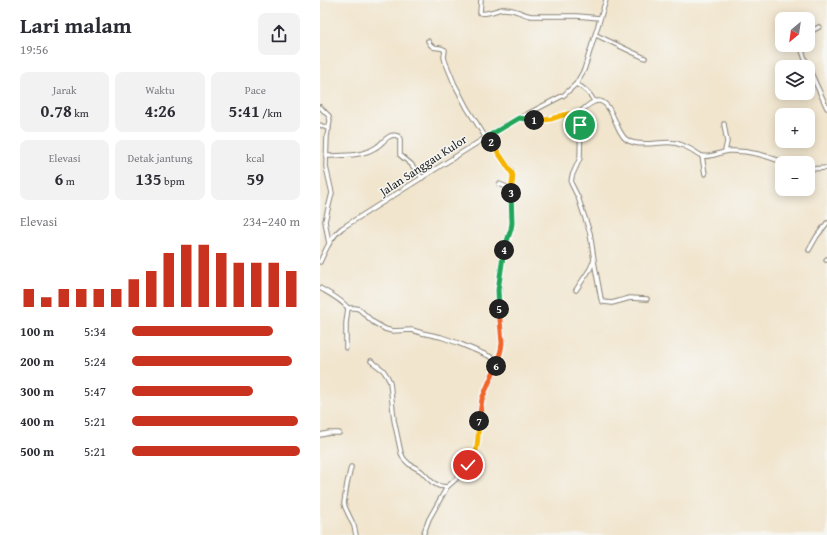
<!DOCTYPE html>
<html lang="id">
<meta charset="utf-8">
<style>
:root{--surface:#fff;--page:#f2f2f3;--text:#2b2b33;--muted:#7c7c81;--accent:#c8321e}
body{margin:0;font-family:"Gentium Book Plus",serif;background:var(--page);color:var(--text);height:100vh;display:flex;flex-direction:column;font-size:15px;white-space:nowrap}
*{box-sizing:border-box;margin:0}
p{font-size:13px;color:var(--muted)}
.icon{flex:none;width:22px;height:22px;fill:none;stroke:currentColor;stroke-width:2;stroke-linecap:round;stroke-linejoin:round}
.map{position:relative;flex:1;overflow:hidden}
.details{display:flex;flex-direction:column;background:var(--surface);width:320px}
.details>*{flex:none}
.needle{width:26px;rotate:209deg}
.controls{position:absolute;left:455px;top:12px;display:grid;gap:8px}
.controls a{display:grid;place-items:center;width:40px;height:40px;border-radius:8px;background:var(--surface);box-shadow:0 2px 10px #0003;font-size:20px}
.pin{position:absolute;display:grid;place-items:center;width:34px;height:34px;color:#fff;margin:-17px;border:2px solid #fff;border-radius:50%;box-shadow:0 1px 4px #0007}
.km{position:absolute;width:20px;height:20px;margin:-10px;border-radius:50%;background:#222;color:#fff;font-size:11px;line-height:20px;text-align:center}
.round{display:grid;place-items:center;flex:none;width:42px;height:42px;border-radius:8px;background:var(--page)}
.overview{display:flex;align-items:center;justify-content:space-between;height:68px;padding:0 20px}
h1{font-size:22px;font-weight:700;line-height:30px}
.figures{display:grid;grid-template-columns:repeat(3,1fr);gap:6px;height:68px;padding:4px 20px}
.figures div{display:grid;align-content:center;border-radius:8px;background:var(--page);text-align:center}
.figures b{font-size:17px;font-weight:700}
.figures small{font-size:11px;font-weight:400}
.figures p{font-size:11px}
.chart{height:112px;padding:8px 20px}
.chart p{display:flex;justify-content:space-between}
.chart svg{width:100%;height:72px;margin-top:4px;stroke:var(--accent);stroke-width:6}
ul{padding:0 20px;list-style:none;font-size:13px}
li{display:grid;grid-template-columns:64px 48px 1fr;align-items:center;height:30px}
li i{height:10px;border-radius:5px;background:var(--accent)}
main{display:flex;flex:1;min-height:0}
.map>svg:first-child{display:block}
.lines{fill:none;stroke-linecap:round;stroke-linejoin:round}
.minor-casing{stroke:#868075;stroke-width:5.5}
.minor{stroke:#fff;stroke-width:3.5}
.split-1-casing{stroke:#fff;stroke-width:8}
.split-2-casing{stroke:#fff;stroke-width:8}
.split-3-casing{stroke:#fff;stroke-width:8}
.split-4-casing{stroke:#fff;stroke-width:8}
.split-5-casing{stroke:#fff;stroke-width:8}
.split-6-casing{stroke:#fff;stroke-width:8}
.split-7-casing{stroke:#fff;stroke-width:8}
.split-8-casing{stroke:#fff;stroke-width:8}
.split-1{stroke:#f5b400;stroke-width:5}
.split-2{stroke:#22a559;stroke-width:5}
.split-3{stroke:#f5b400;stroke-width:5}
.split-4{stroke:#22a559;stroke-width:5}
.split-5{stroke:#22a559;stroke-width:5}
.split-6{stroke:#f0652b;stroke-width:5}
.split-7{stroke:#f0652b;stroke-width:5}
.split-8{stroke:#f5b400;stroke-width:5}
.labels{text-anchor:middle;dominant-baseline:central;stroke-width:3;stroke-linejoin:round;paint-order:stroke}
.street-label{font-size:12px;fill:#1c1c1c;stroke:#f6f6f2}
</style>
<main>
<section class="details">
<div class="overview"><div><h1>Lari malam</h1><p>19:56</p></div><a class="round"><svg class="icon" aria-label="share" viewBox="0 0 24 24"><path d="M12 15V3M7 8l5-5 5 5M5 13v7h14v-7"/></svg></a></div>
<div class="figures">
<div><p>Jarak</p><b>0.78<small> km</small></b></div>
<div><p>Waktu</p><b>4:26</b></div>
<div><p>Pace</p><b>5:41<small> /km</small></b></div>
</div>
<div class="figures">
<div><p>Elevasi</p><b>6<small> m</small></b></div>
<div><p>Detak jantung</p><b>135<small> bpm</small></b></div>
<div><p>kcal</p><b>59</b></div>
</div>
<div class="chart"><p><span>Elevasi</span>234–240 m</p>
<svg viewBox="0 0 160 44" preserveAspectRatio="none"><path d="M5 44V33M15 44V38M25 44V33M35 44V33M45 44V33M55 44V33M65 44V27M75 44V22M85 44V11M95 44V6M105 44V6M115 44V11M125 44V17M135 44V17M145 44V17M155 44V22"/></svg>
</div>
<ul>
<li><b>100 m</b>5:34<i style="width:84%"></i></li>
<li><b>200 m</b>5:24<i style="width:95%"></i></li>
<li><b>300 m</b>5:47<i style="width:72%"></i></li>
<li><b>400 m</b>5:21<i style="width:99%"></i></li>
<li><b>500 m</b>5:21<i style="width:100%"></i></li>
</ul>
</section>
<div class="map">
<svg width="507" height="535" viewBox="0 0 507 535">
<rect width="100%" height="100%" fill="#f6f6f2"/>
<filter id="ink" filterUnits="userSpaceOnUse"><feTurbulence type="fractalNoise" baseFrequency=".025" numOctaves="2"/><feDisplacementMap in="SourceGraphic" scale="8" xChannelSelector="R" yChannelSelector="G"/><feConvolveMatrix kernelMatrix="1 2 1 2 8 2 1 2 1" color-interpolation-filters="sRGB"/></filter>
<filter id="wash" filterUnits="userSpaceOnUse"><feTurbulence type="fractalNoise" baseFrequency=".012" numOctaves="4" result="noise"/><feDisplacementMap in="SourceGraphic" scale="16" xChannelSelector="R" yChannelSelector="G"/><feGaussianBlur stdDeviation="0.9" result="paint"/><feColorMatrix in="noise" values="0 0 0 0 0 0 0 0 0 0 0 0 0 0 0 0 0 1.4 0 .05"/><feComposite in="paint" operator="in"/></filter>
<g filter="url(#wash)">
<rect width="100%" height="100%" fill="#f1e5ce"/>
</g>
<g filter="url(#ink)">
<g class="lines">
<defs>
<g id="minor">
<path d="M161,0L160,13C166,15 176,10 182,9C195,8 200,14 211,16H257L280,18"/>
<path d="M488,33L499,27"/>
<path d="M276,35L325,58"/>
<path d="M108,41C114,52 118,45 125,50L124,57L125,61L134,83L147,108L166,138"/>
<path d="M480,45L486,62L507,108"/>
<path d="M256,84C264,88 270,93 274,101"/>
<path d="M0,107L9,116L10,121L7,136L6,167L12,193L5,221L9,244"/>
<path d="M200,118C210,120 219,121 229,119C239,118 249,111 259,113C264,109 268,104 274,102C289,95 295,125 301,133C304,139 309,142 315,143C328,146 342,141 355,143C359,144 363,145 366,147C372,149 377,154 382,156C391,158 400,152 409,151C429,150 447,156 465,163"/>
<path d="M404,124L407,142L405,151"/>
<path d="M0,125L9,129"/>
<path d="M6,156C23,155 40,157 55,148C63,144 68,132 78,136L80,139V155L91,164L102,178"/>
<path d="M382,156L385,174"/>
<path d="M488,169L507,168"/>
<path d="M179,184L192,189"/>
<path d="M489,250L497,236L507,223"/>
<path d="M506,260L507,259"/>
<path d="M274,261L281,299L283,302L292,303L310,298L327,299"/>
<path d="M0,262C6,249 11,237 22,228L184,126L244,95L256,84L264,70L286,0"/>
<path d="M0,288C10,294 21,299 28,308H35L39,309L53,322L65,329L72,331L92,330L102,333L121,337L138,343L169,356L178,361"/>
<path d="M256,290L270,269L274,260L270,233L258,197L251,183L252,176L260,158L261,117L259,113"/>
<path d="M26,348V323L28,308"/>
<path d="M51,361L63,370L67,376L70,382L74,420L81,453L84,459L89,464L101,471L112,482L119,486L127,487"/>
<path d="M0,435L9,433H19"/>
<path d="M31,467L27,484L24,503L25,507L34,526L36,535"/>
<path d="M103,535L109,519L127,487L135,480L153,461L156,454L157,449L158,423L162,399L176,368L181,350L182,343L178,297L183,252L191,229L192,223L191,197L193,176L191,170L167,137"/>
</g>
</defs>
<!-- minor casing -->
<use href="#minor" class="minor-casing"/>
<!-- minor -->
<use href="#minor" class="minor"/>
</g>
</g>
<g class="lines" filter="url(#ink)">
<defs>
<path id="split-1" d="M214,120C220,120 225,120 231,119C240,117 249,111 259,113L261,117L260,125"/>
<path id="split-2" d="M171,142L167,137L199,118L214,120"/>
<path id="split-3" d="M171,142L192,173L193,176L191,193"/>
<path id="split-4" d="M184,250L191,229L192,223L191,193"/>
<path id="split-5" d="M179,309L178,290L184,250"/>
<path id="split-6" d="M176,366L181,350L182,343L179,309"/>
<path id="split-7" d="M159,421L162,399L176,366"/>
<path id="split-8" d="M148,465C160,453 157,437 159,421"/>
</defs>
<!-- split-1 casing -->
<use href="#split-1" class="split-1-casing"/>
<!-- split-2 casing -->
<use href="#split-2" class="split-2-casing"/>
<!-- split-3 casing -->
<use href="#split-3" class="split-3-casing"/>
<!-- split-4 casing -->
<use href="#split-4" class="split-4-casing"/>
<!-- split-5 casing -->
<use href="#split-5" class="split-5-casing"/>
<!-- split-6 casing -->
<use href="#split-6" class="split-6-casing"/>
<!-- split-7 casing -->
<use href="#split-7" class="split-7-casing"/>
<!-- split-8 casing -->
<use href="#split-8" class="split-8-casing"/>
<!-- split-1 -->
<use href="#split-1" class="split-1"/>
<!-- split-2 -->
<use href="#split-2" class="split-2"/>
<!-- split-3 -->
<use href="#split-3" class="split-3"/>
<!-- split-4 -->
<use href="#split-4" class="split-4"/>
<!-- split-5 -->
<use href="#split-5" class="split-5"/>
<!-- split-6 -->
<use href="#split-6" class="split-6"/>
<!-- split-7 -->
<use href="#split-7" class="split-7"/>
<!-- split-8 -->
<use href="#split-8" class="split-8"/>
</g>
<g class="labels">
<!-- street labels -->
<g class="street-label">
<text transform="translate(103 165) rotate(-33)">Jalan Sanggau Kulor</text>
</g>
</g>
</svg>
<div class="controls">
<a><svg class="needle" viewBox="-14 -14 28 28"><path d="M0-13l5 13h-10z" fill="#e53935"/><path d="M0 13l5-13h-10z" fill="#7c7c81"/></svg></a>
<a><svg class="icon" aria-label="layers" viewBox="0 0 24 24"><path d="M12 4l9 5-9 5-9-5zM3 14l9 5 9-5"/></svg></a>
<a>+</a>
<a>−</a>
</div>
<div class="pin" style="left:260px;top:125px;background:#1e9e55"><svg class="icon" aria-label="arrive" viewBox="0 0 24 24"><path d="M6 21V4h12l-3 4 3 4H6"/></svg></div>
<div class="pin" style="left:148px;top:465px;background:#d93025"><svg class="icon" aria-label="check" viewBox="0 0 24 24"><path d="M5 12l5 5 9-10"/></svg></div>
<b class="km" style="left:214px;top:120px">1</b>
<b class="km" style="left:171px;top:142px">2</b>
<b class="km" style="left:191px;top:193px">3</b>
<b class="km" style="left:184px;top:250px">4</b>
<b class="km" style="left:179px;top:309px">5</b>
<b class="km" style="left:176px;top:366px">6</b>
<b class="km" style="left:159px;top:421px">7</b>
</div>
</main>
